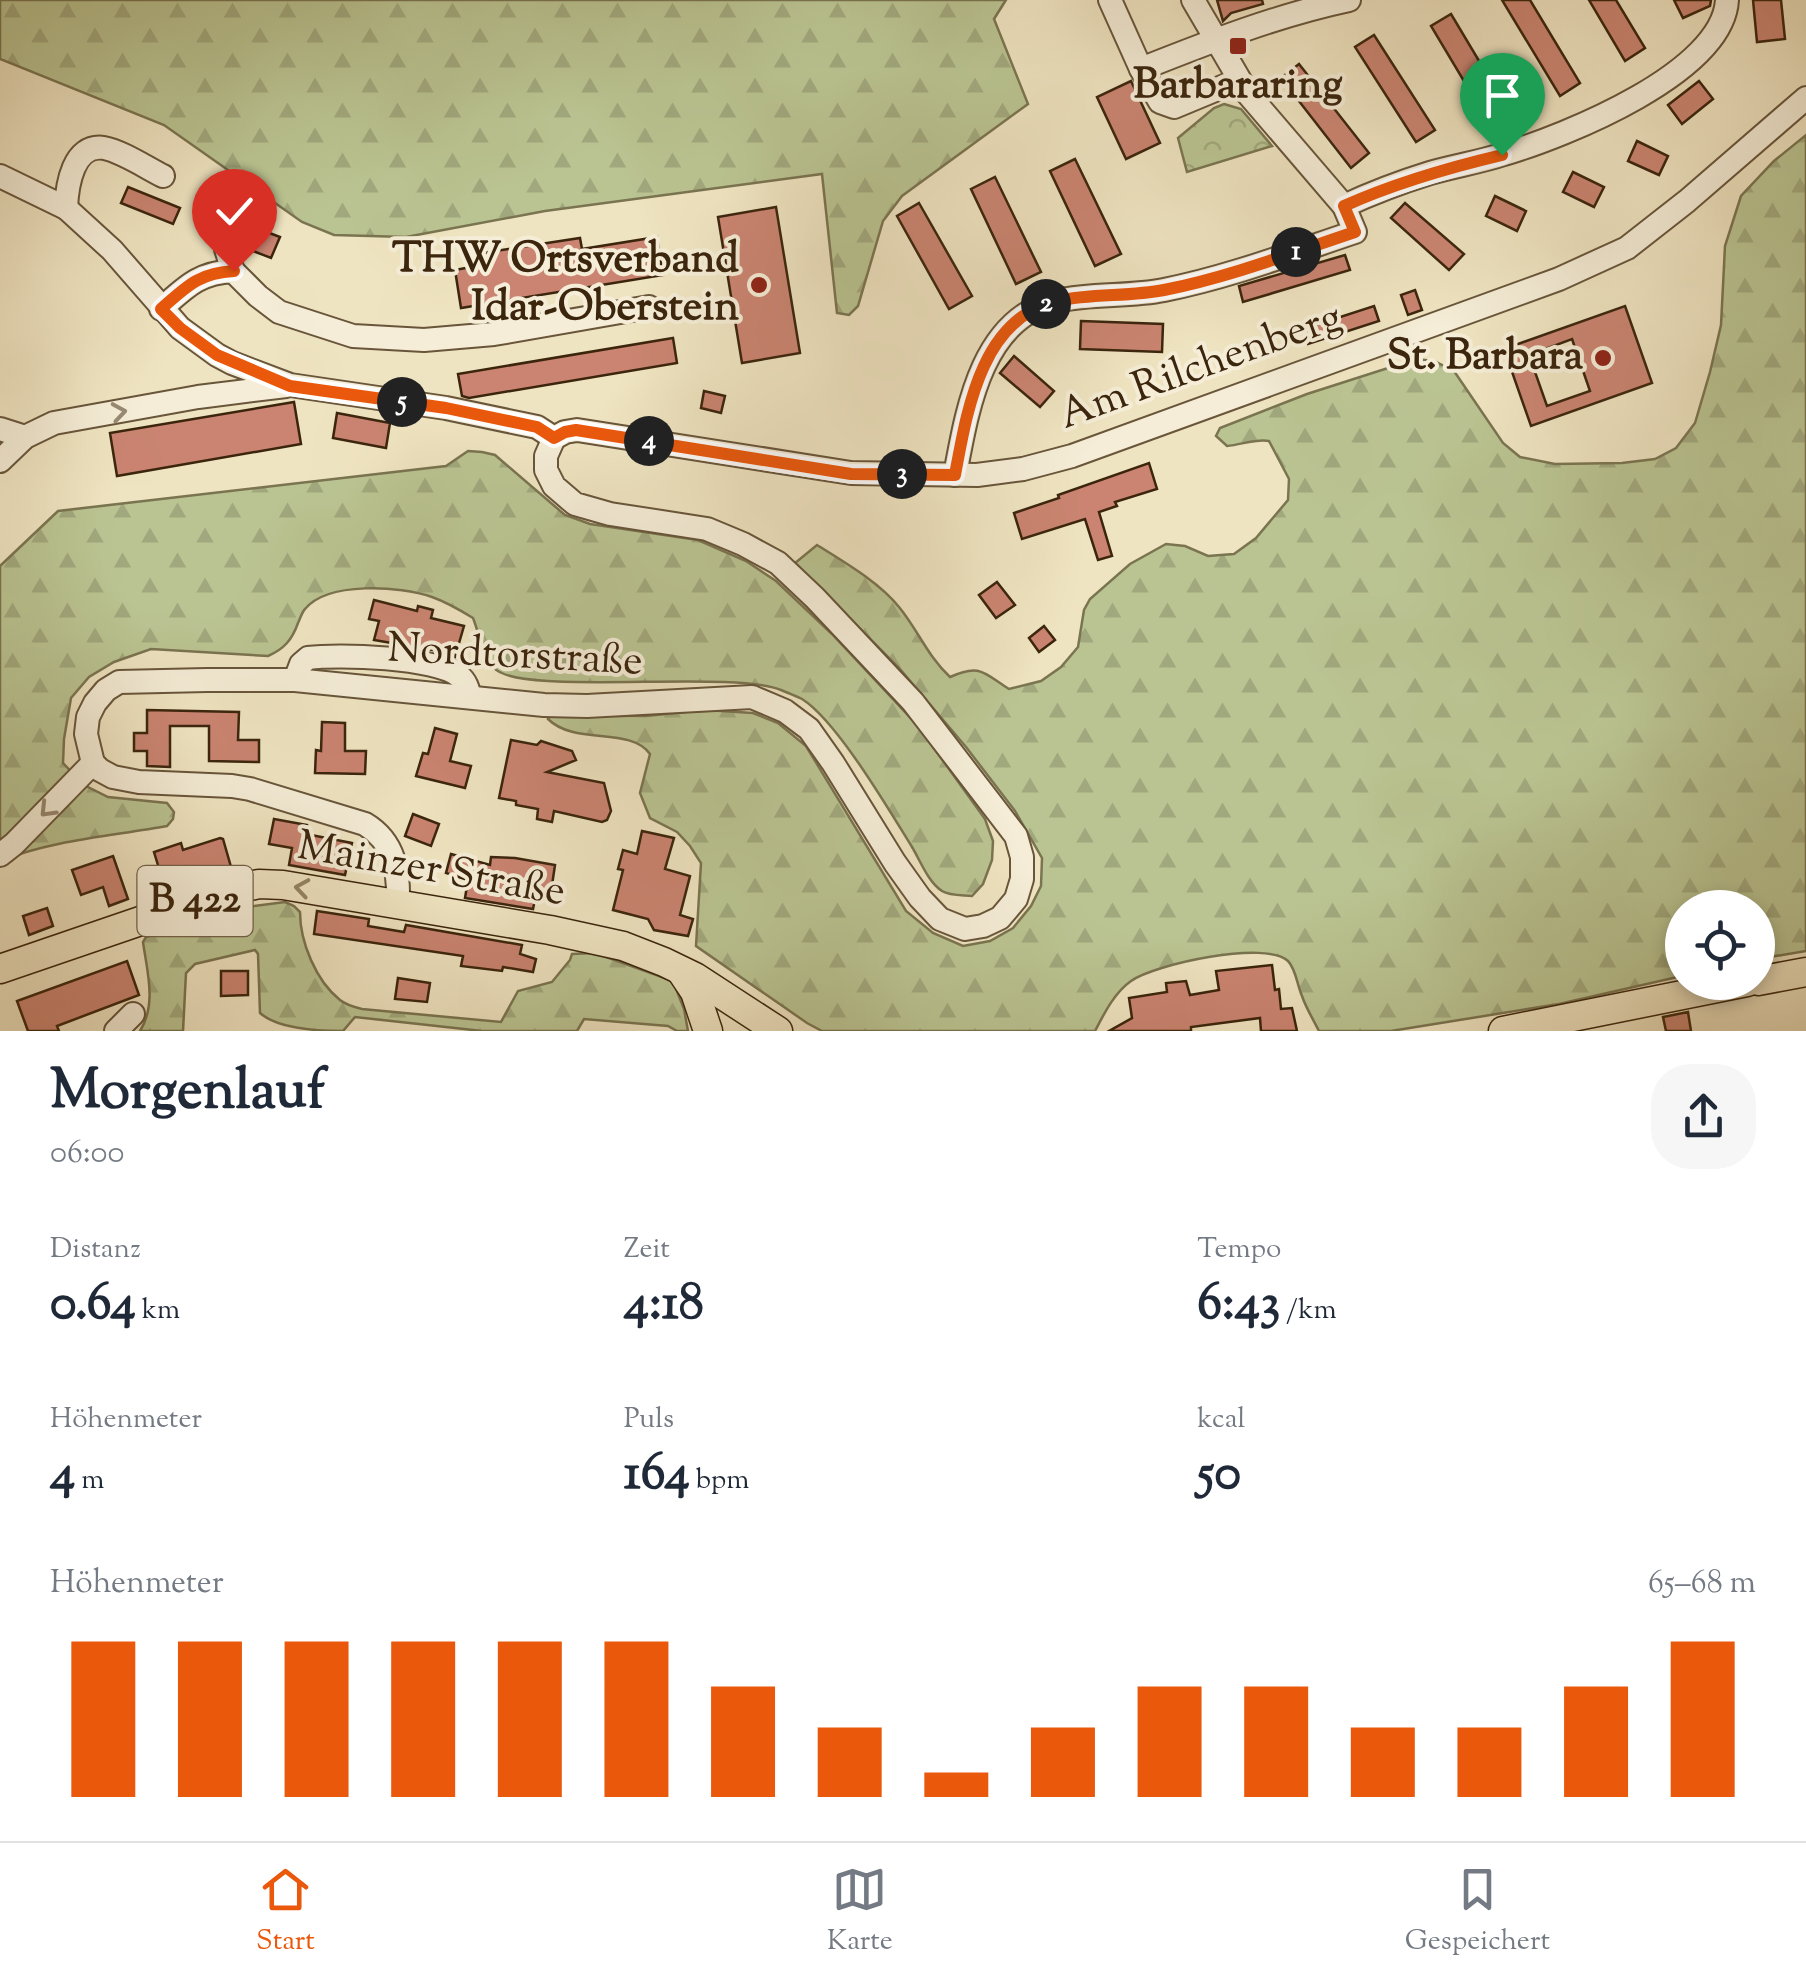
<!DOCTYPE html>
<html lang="de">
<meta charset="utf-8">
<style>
:root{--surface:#fff;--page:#f6f6f7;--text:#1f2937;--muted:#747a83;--line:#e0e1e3;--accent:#ea580c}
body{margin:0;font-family:"Sorts Mill Goudy",serif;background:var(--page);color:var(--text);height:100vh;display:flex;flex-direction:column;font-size:38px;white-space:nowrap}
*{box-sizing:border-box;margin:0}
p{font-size:32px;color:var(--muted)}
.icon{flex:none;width:55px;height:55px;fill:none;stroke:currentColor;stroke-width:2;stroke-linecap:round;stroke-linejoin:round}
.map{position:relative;height:1031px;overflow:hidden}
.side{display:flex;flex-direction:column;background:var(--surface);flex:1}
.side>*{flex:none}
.controls{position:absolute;left:1665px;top:890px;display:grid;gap:20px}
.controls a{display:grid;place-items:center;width:110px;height:110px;border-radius:50%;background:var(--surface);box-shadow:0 5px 15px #0003;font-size:50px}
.pin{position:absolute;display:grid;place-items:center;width:85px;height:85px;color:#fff;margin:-102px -42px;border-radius:50% 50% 50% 0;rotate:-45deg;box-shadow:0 0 10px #0007}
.pin .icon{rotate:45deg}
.km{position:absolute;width:50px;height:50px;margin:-25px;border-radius:50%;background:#222;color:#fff;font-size:28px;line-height:50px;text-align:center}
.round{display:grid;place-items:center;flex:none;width:105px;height:105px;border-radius:40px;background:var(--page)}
.headline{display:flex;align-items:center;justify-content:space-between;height:170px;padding:0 50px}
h1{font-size:55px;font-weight:700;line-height:75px}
.metrics{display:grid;grid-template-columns:repeat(3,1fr);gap:15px;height:170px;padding:10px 50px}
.metrics div{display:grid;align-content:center}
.metrics b{font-size:50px;font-weight:700}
.metrics small{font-size:28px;font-weight:400}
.metrics p{font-size:28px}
.chart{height:280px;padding:20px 50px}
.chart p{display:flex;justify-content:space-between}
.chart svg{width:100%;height:180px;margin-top:10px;stroke:var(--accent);stroke-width:6}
.menu{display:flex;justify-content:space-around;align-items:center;height:140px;border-top:2px solid var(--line);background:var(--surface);font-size:28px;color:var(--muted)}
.menu a{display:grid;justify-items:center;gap:5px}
.menu .on{color:var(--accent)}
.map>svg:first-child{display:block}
.forest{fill:url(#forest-firs);stroke:#7a7450;stroke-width:2.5}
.park{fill:url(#park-crowns);stroke:#7a7450;stroke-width:2.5}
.building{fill:#ca8471;stroke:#3b250d;stroke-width:2.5;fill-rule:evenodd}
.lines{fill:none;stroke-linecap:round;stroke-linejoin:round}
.minor-casing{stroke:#68553a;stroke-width:26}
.major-casing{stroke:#3b250d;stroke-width:31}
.minor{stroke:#f5edd7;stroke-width:22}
.major{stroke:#efe4c1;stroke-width:28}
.oneway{stroke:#988972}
.oneway2{stroke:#958467}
.route-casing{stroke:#fff;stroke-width:20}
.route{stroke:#ea580c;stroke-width:12}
.poi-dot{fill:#8f2418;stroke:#f5edd7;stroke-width:4}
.labels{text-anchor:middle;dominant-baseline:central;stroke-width:8;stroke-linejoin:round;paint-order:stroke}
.shield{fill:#f5edd7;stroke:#73614a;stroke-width:2.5}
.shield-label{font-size:40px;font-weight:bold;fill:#3b250d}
.poi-label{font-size:42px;font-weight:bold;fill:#3b250d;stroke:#f5edd7;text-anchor:end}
.street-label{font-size:42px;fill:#3b250d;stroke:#f5edd7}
</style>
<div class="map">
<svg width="1806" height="1031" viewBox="0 0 1806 1031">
<defs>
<pattern id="forest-firs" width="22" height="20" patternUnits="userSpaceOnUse" patternTransform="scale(2.5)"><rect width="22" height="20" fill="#bac492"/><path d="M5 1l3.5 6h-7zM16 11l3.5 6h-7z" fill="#a1a87d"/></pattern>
<pattern id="park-crowns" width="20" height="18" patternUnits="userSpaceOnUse" patternTransform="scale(2.5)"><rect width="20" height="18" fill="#bac492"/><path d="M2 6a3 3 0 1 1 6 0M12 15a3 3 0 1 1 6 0" fill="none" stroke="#a1a87d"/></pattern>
</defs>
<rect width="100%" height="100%" fill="#efe4c1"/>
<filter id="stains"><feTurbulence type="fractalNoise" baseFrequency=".002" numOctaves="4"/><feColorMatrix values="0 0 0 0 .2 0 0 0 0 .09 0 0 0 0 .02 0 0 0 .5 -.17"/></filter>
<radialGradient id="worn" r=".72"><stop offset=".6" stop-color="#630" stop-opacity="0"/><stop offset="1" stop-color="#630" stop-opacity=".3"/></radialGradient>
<!-- forest -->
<g class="forest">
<path d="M0,0H1006L994,19L1028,104L902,196L883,221L858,306L849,315L837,313L822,174L545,211L406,237L334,235L302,222L164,125L0,59Z"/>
<path d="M1806,135V951L1758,959V908H1682V976L1559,1004L1391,1031H1319C1313,1019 1306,1008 1302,996C1297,985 1296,969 1288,961C1266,940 1155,964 1131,981C1114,993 1104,1014 1095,1031H822L807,1023L696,946L701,863L690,846L677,832L650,818L640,793L650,754C630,726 575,746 548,719L551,715L646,716L705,710L753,713L778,723L806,746L906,911L933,933L963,946L990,941L1013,928L1031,906L1041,886L1042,858L1015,811L966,747L900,669L795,563L817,545C844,562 879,582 899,607C918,630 928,657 950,677C980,663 984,673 1009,689L1041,681L1061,667L1078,647L1084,610L1090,599L1130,564L1166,544L1185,546L1208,556L1234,554L1256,538L1288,500L1289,479L1269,441C1257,438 1241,445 1227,446L1216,436L1220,428L1307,394L1416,359L1434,361L1454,371L1503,443L1520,457L1555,464L1622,463L1655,459L1676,448L1695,423L1710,372L1721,325L1725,246L1741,196L1774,161Z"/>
<path d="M468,451L482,452L495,455L565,515L590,524L698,540L746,561L776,581L832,634L918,726L985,819L993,841L992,860L983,884L972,896C962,895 950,896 942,891C928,882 920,860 912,847C889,810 837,721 802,699C796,696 788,693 781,690C729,669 520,697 494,668C483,656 479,633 473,618C460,610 446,602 432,597C400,586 328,581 305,609C302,612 300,619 298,623C292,640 284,649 268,656L151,649L114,662L89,677L71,698L64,739L63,763L84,785L108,797L167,803L174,812L173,819L167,826C112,836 52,840 0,861V566L58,511L446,466Z"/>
<path d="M285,902L294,906L300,912C300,942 316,981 340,1000C346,1005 354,1007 362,1009L501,1022L518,991L552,982L570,960L572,954L595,953L673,981L684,1009L688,1031H677L668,1026L584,1019L577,1031H482L355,1017L343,1031C320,1031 278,1029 260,1013L258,954L255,950L195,964L186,973L183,1031H140C157,1004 147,971 143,942L146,937L217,911Z"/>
</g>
<!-- park -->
<path class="park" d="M1224,104L1241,109L1272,146L1187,172L1178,138L1214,108Z"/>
<!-- building -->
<g class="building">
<path d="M1217,0H1262L1263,4L1231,13L1223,21Z"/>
<path d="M1502,0H1530L1580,83L1560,96Z"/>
<path d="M1589,0H1616L1645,48L1625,61Z"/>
<path d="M1674,0H1711L1710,6L1683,18Z"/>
<path d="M1753,0H1781L1785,39L1757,42Z"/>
<path d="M1451,14L1509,111L1489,123L1431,26Z"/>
<path d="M1374,35L1435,130L1416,142L1355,47Z"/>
<path d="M1299,64L1369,153L1351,168L1281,78Z"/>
<path d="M1131,81L1160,143L1126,159L1097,97Z"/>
<path d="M1699,81L1713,99L1682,124L1668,105Z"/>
<path d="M1637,141L1668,156L1659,175L1628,161Z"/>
<path d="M1075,159L1121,254L1095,266L1050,171Z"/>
<path d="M1573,172L1604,187L1594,207L1563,192Z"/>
<path d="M995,177L1041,272L1016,284L971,189Z"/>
<path d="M128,187L180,208L173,224L121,203Z"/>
<path d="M1495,196L1526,211L1517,231L1486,216Z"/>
<path d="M919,203L972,296L949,309L897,216Z"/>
<path d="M1405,203L1464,254L1449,270L1391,218Z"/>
<path d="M776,207L800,353L742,363L718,217Z"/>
<path d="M251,226L280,237L271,258L243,247Z"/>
<path d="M657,237L663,275L461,308L455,270L471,267L469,255L580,238L582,249Z"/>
<path d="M1345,255L1350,270L1243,302L1239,286Z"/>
<path d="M1415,290L1422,310L1408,315L1401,295Z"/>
<path d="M1374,306L1379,321L1308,344L1303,329Z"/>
<path d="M1625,306L1652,383L1531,426L1504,349ZM1572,339L1590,391L1547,406L1529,355Z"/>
<path d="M1081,321L1163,324L1162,352L1080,349Z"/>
<path d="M673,338L677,363L469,398L462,396L458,374Z"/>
<path d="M1014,356L1054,391L1040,407L1000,373Z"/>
<path d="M704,391L725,396L721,413L701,408Z"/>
<path d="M294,402L301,444L117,476L110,433Z"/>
<path d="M337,413L390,423L386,448L333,438Z"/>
<path d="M1149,463L1157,489L1115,502L1117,506L1099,512L1112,556L1098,560L1085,519L1022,539L1014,513L1059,498L1058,495Z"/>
<path d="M997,582L1015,605L996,618L979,595Z"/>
<path d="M374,600L417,611L418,606L433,610L431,618L464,626L455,657L433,650L374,640L379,621L369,619Z"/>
<path d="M1044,626L1055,640L1039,652L1029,638Z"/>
<path d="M147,710L239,712L238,740H259V762L209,761V726H170V767L147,766V751H134V733H147Z"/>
<path d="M322,722L345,723V751H366L365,774L315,773L316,750L321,751Z"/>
<path d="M435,728L457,734L450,761L471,766L465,788L416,776L423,753L428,754Z"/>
<path d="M511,740L537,745L541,741L572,751L576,760L547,772L604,783L611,811L607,820L602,822L554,811L552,822L537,819L538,809L516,805V801L499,798Z"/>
<path d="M413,814L439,824L431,846L405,836Z"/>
<path d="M274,819L307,825L306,834L352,843L345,875L289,865L292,848L269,844Z"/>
<path d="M642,831L674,838L665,869L690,876L680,915L693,919L688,936L654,930L648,919L613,910L623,870L618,869L623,850L637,854Z"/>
<path d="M220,838L223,839L231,867L208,874L206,867L187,873L186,867L161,875L154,852L181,843L183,850Z"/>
<path d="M451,854L490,865L491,857L515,858L555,865L551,892L537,890L533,909L465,898L468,880L446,873Z"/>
<path d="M113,856L128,899L109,906L103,887L81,895L72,870Z"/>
<path d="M47,908L53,926L29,935L23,916Z"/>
<path d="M317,911L369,919L368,926L404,932L406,925L522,945L520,954L536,959L533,972L503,967L502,971L461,966L463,956L314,934Z"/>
<path d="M127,961L139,995L57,1026L59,1031H28L17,1001Z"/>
<path d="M1272,965L1275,990L1279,989L1281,1009L1292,1008L1297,1031H1261L1260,1018L1191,1027V1031H1109L1132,1018L1129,998L1167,992L1166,983L1186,981L1190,995L1219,990L1216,971Z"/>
<path d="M221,971H248V995L221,996Z"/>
<path d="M398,978L430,983L427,1002L395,999Z"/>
<path d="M1688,1012L1691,1031H1666L1663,1017Z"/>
</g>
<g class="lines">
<defs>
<g id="minor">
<path d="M1110,0L1141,69L1160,102L1174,107L1239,80"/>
<path d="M1141,69C1209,42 1278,15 1349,0"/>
<path d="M0,176L66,208L112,250L180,328L217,355L232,363L290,385L446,408L537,427L554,438"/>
<path d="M1344,206C1372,193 1401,182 1430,173C1454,166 1480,162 1504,154C1565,136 1723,73 1727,0"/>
<path d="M66,208C67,186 73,143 104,148C121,151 147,168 163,176"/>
<path d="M233,271L226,249L235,218"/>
<path d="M161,309C186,287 198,273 233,271L258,296L279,312L353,336L424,340L494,334L649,307"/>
<path d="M0,429L25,437"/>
<path d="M554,438L565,432L577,430L851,473L977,475L1023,469L1072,456L1559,279L1627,248L1687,201L1806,98"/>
<path d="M0,461L25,437L54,423L198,397L286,386"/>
<path d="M955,475C967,411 981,318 1057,301C1092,293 1129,297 1164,290C1229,277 1292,253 1355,232L1344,206L1248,94L1193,0"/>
<path d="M295,680L301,664L308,658C338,654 436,657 459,676C466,681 468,689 470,697"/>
<path d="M0,855L14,844L93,763"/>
<path d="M398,904C399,872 395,842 365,824L250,789L232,786L139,782L113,777L100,770L93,763L86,734L88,717L95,703L106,690L119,682L207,680H295L544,705L587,706L752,697L785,711L809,729L833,763L895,863L920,898L940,919L965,929L983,926L1000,918L1016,899L1022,879V857L1016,836L913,702L815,598L778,563L743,544L707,529L610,514L575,504L554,486L546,470V456L554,438"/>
<path d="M116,1031L133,1014"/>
</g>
<g id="major">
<path d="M0,969L231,890L259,884L283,885L550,930L623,946L664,962L695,977L778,1031"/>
<path d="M681,971L695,992L708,1031"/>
<path d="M1758,981L1806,972"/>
<path d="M1503,1031L1747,982"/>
</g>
</defs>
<!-- minor casing -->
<use href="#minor" class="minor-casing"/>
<!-- major casing -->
<use href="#major" class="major-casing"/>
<!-- minor -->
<use href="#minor" class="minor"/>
<!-- major -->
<use href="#major" class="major"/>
</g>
<!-- one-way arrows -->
<defs><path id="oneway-chevron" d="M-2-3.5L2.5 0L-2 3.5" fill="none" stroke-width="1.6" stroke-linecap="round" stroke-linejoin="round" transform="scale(2.5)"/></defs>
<g class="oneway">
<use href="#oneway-chevron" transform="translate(119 412) rotate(-9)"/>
<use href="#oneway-chevron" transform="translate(47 810) rotate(134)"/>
</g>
<use class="oneway2" href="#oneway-chevron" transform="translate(302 888) rotate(-171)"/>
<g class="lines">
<defs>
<path id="route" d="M234,271C198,273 186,287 161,309L180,328L217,355L290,386L446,408L537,427L554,438L565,432L576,430L851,474L955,475C967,411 981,318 1057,301C1092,293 1129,297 1164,290C1229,277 1292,253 1355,232L1344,206C1395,183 1447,168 1502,155"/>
</defs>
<!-- route casing -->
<use href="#route" class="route-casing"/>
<!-- route -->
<use href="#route" class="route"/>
</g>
<!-- markers -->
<g class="poi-dot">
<rect x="1228" y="36" width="20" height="20" rx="5"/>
<circle cx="759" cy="285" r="10"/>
<circle cx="1603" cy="358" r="10"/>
</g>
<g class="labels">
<!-- shield labels -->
<rect class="shield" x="137.5" y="866" width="115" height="70" rx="8"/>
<g class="shield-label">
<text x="195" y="901">B 422</text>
</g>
<!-- poi labels -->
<g class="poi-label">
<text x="1238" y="87" text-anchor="middle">Barbararing</text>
<text x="739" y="261">THW Ortsverband<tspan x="739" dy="48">Idar-Oberstein</tspan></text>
<text x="1583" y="358">St. Barbara</text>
</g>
<!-- street labels -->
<g class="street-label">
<text transform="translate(1201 368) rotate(-20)">Am Rilchenberg</text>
<text transform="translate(515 657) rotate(3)">Nordtorstraße</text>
<text transform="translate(431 871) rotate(10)">Mainzer Straße</text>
</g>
</g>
<rect width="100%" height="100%" filter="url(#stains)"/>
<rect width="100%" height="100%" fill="url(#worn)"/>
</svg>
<div class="controls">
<a><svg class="icon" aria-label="locate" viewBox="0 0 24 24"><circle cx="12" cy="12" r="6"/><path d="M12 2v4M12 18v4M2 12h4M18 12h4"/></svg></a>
</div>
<div class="pin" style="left:1502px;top:155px;background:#1e9e55"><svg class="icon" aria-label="arrive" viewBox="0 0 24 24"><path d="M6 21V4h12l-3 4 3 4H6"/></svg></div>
<div class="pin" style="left:234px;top:271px;background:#d93025"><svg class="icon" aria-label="check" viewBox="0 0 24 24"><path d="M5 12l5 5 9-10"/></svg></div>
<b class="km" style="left:1296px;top:252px">1</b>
<b class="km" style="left:1046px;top:304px">2</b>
<b class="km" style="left:902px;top:474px">3</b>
<b class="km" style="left:649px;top:441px">4</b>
<b class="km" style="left:402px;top:402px">5</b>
</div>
<section class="side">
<div class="headline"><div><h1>Morgenlauf</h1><p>06:00</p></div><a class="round"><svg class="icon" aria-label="share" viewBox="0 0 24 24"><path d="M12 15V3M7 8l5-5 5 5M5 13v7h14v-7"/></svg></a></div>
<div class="metrics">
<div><p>Distanz</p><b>0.64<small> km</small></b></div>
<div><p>Zeit</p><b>4:18</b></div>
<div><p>Tempo</p><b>6:43<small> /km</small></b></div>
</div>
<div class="metrics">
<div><p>Höhenmeter</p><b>4<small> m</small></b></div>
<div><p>Puls</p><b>164<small> bpm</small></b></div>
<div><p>kcal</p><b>50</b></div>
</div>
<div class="chart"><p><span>Höhenmeter</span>65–68 m</p>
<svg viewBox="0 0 160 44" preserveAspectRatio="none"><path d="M5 44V6M15 44V6M25 44V6M35 44V6M45 44V6M55 44V6M65 44V17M75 44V27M85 44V38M95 44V27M105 44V17M115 44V17M125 44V27M135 44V27M145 44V17M155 44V6"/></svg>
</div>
</section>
<nav class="menu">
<a class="on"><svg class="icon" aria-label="home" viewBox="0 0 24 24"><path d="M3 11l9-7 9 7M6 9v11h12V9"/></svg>Start</a>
<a><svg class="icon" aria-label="map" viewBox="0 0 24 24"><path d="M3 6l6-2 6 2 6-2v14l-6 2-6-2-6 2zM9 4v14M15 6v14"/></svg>Karte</a>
<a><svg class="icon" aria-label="saved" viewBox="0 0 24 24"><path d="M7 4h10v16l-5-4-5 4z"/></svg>Gespeichert</a>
</nav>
